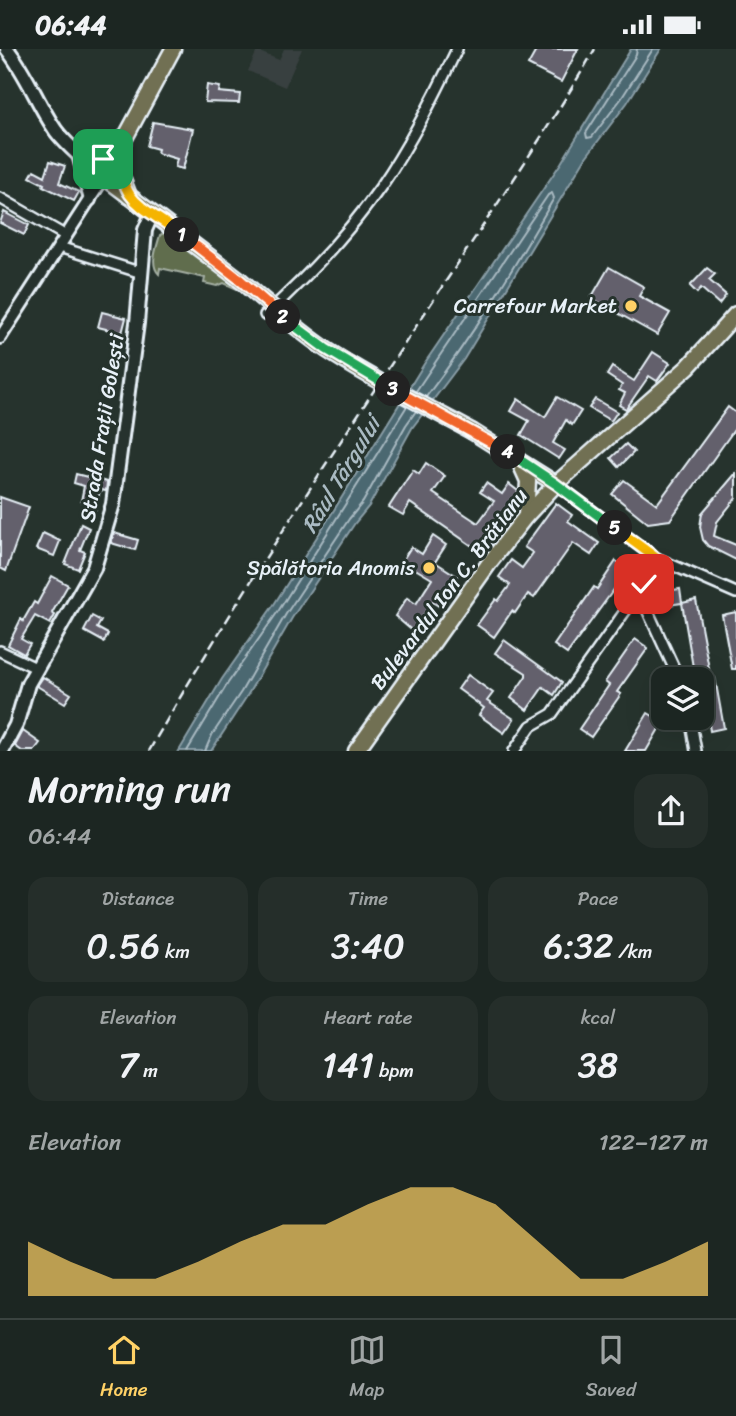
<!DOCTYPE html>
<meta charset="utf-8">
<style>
:root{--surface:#1c2622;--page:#252e2a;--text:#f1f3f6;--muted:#a0a5a5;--line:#3a4340;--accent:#ffd166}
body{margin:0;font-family:Sriracha,sans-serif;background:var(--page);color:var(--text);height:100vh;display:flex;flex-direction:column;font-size:26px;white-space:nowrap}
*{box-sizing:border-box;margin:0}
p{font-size:23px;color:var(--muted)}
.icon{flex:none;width:38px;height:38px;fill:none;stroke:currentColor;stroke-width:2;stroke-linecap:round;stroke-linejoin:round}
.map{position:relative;height:702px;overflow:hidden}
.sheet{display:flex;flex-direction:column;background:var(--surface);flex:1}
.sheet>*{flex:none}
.buttons{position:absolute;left:651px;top:618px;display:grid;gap:14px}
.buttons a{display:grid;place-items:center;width:63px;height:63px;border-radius:14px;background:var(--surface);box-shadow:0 7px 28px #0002,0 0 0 2px var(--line);font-size:35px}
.pin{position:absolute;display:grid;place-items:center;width:60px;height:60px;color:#fff;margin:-30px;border-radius:14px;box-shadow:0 4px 10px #0006}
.km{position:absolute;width:35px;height:35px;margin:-18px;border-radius:50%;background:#222;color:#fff;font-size:19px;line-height:35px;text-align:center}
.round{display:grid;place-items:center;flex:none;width:74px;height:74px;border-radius:21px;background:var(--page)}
.head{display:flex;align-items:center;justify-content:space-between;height:119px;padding:0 28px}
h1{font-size:38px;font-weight:600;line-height:52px}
.figures{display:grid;grid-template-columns:repeat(3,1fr);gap:10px;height:119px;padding:7px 28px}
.figures div{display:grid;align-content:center;border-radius:18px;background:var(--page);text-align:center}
.figures b{font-size:35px;font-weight:600}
.figures small{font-size:19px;font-weight:400}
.figures p{font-size:19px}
.chart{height:196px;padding:14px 28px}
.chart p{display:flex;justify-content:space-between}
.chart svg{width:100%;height:126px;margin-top:7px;fill:var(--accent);opacity:.7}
.status{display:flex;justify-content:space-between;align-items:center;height:49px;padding:0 35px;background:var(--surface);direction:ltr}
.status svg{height:19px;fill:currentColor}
.dock{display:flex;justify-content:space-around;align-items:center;height:98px;border-top:2px solid var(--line);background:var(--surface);font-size:19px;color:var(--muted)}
.dock a{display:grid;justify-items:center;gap:4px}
.dock .active{color:var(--accent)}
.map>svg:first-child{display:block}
.built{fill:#394040}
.green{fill:#606d4e;stroke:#a4afa3;stroke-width:2}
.water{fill:#4b6771;stroke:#8a9ea7;stroke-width:2}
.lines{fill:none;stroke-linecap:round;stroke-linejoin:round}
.shore{stroke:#a9bac2;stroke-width:2}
.building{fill:#64606c;stroke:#e8f1f8;stroke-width:2}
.minor-casing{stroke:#e8f1f8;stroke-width:14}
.tertiary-casing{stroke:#e8f1f8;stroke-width:16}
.secondary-casing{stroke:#e8f1f8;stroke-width:18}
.primary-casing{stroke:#e8f1f8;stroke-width:19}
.trunk-casing{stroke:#e8f1f8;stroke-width:19}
.minor{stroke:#26332d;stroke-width:9}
.tertiary{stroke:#26332d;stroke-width:10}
.secondary{stroke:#26332d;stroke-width:12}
.primary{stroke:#716f52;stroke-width:14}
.trunk{stroke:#716f52;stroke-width:14}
.rail{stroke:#e8f1f8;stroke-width:2.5;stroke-dasharray:10 5;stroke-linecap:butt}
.primary-bridge-casing{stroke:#e8f1f8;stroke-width:19;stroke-linecap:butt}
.primary-bridge{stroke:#716f52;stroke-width:14}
.split-1-casing{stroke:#fff;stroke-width:14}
.split-2-casing{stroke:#fff;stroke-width:14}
.split-3-casing{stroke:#fff;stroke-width:14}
.split-4-casing{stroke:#fff;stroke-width:14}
.split-5-casing{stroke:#fff;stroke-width:14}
.split-6-casing{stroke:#fff;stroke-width:14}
.split-1{stroke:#f5b400;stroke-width:9}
.split-2{stroke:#f0652b;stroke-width:9}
.split-3{stroke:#22a559;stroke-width:9}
.split-4{stroke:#f0652b;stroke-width:9}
.split-5{stroke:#22a559;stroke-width:9}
.split-6{stroke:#f5b400;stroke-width:9}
.poi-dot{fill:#ffd166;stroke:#26332d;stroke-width:2.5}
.labels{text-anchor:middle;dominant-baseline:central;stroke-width:6;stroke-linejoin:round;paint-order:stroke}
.poi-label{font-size:21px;fill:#e8f1f8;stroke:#26332d;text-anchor:end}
.street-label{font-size:21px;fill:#e8f1f8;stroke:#26332d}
.water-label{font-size:23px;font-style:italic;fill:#a9bac2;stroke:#26332d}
</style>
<div class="status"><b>06:44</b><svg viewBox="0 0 49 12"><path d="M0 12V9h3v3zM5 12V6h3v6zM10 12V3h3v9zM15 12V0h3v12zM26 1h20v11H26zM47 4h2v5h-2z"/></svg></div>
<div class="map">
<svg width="736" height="702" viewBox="0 0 736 702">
<rect width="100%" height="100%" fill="#26332d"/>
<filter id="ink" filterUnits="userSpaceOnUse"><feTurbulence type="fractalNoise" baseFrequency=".0143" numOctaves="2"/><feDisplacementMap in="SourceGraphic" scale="14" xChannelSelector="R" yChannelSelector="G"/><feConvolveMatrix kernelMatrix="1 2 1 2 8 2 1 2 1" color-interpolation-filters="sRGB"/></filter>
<g filter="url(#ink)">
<!-- built -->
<path class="built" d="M284,0H302L285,38L248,22L257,2L279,11Z"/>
<!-- green -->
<path class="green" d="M164,184L168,185L238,238L237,240L224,234L217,237L204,234L205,229L160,219L159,225C149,215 157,198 160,186Z"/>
<!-- water -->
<path class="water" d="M631,0H661L627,54L586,108L464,310L412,379L369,457L355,474L292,569L247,647L211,702H179L222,630L273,557L334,461L424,315L561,114Z"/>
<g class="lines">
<!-- shore -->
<g class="shore">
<path d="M637,0L636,6L586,84L587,89L592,88L621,50L653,0"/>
<path d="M416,342L548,146L552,144L554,149C515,217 474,285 426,348"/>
<path d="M187,702L228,634L279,561L407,357"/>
<path d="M205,702L212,686L241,643L286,565L349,470L363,453L406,376L416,362"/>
</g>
</g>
<!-- building -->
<g class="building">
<path d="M537,0H578L561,33L528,16Z"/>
<path d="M207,36L220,38L219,43L240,45L239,54L205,53Z"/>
<path d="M153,73L193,80L183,120L175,118L177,110L157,104L158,100L147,97Z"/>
<path d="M50,112L65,117L59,134L79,143L74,152L43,137L44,135L30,128L34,121L45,127Z"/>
<path d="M4,163L29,176L24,186L0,174Z"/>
<path d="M609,218L644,238L639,247L670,264L657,286L591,249Z"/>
<path d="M707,219L715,225L709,231L726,246L719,255L701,239L697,244L690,237Z"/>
<path d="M102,263L126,269L122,284L98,278Z"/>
<path d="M653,303L670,314L657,332L649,327L626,360L619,356L625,344L619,341L622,336L607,326L612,318L634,332Z"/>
<path d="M557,348L581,362L572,376L566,371L553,394L565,401L559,410L521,386L529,372L511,362L518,350L545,368Z"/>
<path d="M595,350L617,363L611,372L589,359Z"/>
<path d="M728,358L736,364V378L670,471L648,474L612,445L624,431L657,455Z"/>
<path d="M626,395L634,403L619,418L611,409Z"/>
<path d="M426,414L445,427L433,444L478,474L494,452L480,443L486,434L502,445L509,435L518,442L517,458L484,505L410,454L403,466L389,458L413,421L419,425Z"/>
<path d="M736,424V449L717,473L714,487L736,496V511L708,497L703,491L700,478L702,464Z"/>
<path d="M76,425L107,433L106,442L100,441L94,466L85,464L88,456L81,452L84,437L74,434Z"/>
<path d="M0,448L29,458L6,522L0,519Z"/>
<path d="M556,454L572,466L568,472L599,494L591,506L573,494L534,549L528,545L515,564L512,562L494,588L477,576L496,550L498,552L510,536L499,528L511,511L522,519L533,504L524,498Z"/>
<path d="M81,475L89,479L80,501L85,503L78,520L65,515Z"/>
<path d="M43,484L60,492L54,507L36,500Z"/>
<path d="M114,484L138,491L135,501L111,494Z"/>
<path d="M433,487L446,496L435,513L457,527L443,549L447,552L442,559L432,553L417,576L420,578L416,585L395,567L407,549L416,555L432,530L402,512L411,498L422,505Z"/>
<path d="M616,512L628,521L567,605L554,596L594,538L597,540Z"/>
<path d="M52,527L68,536L52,564L55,566L50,575L35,567L21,590L30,595L24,605L8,596L21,570L23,572L34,553L37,555Z"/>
<path d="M680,540L682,554L696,551L711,630L715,629L724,679L710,682L702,630H695L682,554L655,558L653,544Z"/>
<path d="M736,563V620H732L722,566Z"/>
<path d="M92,567L101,572L97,579L108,585L104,593L84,582Z"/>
<path d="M635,590L648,599L617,643L621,645L591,688L579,680L609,636L605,633Z"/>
<path d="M504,591L562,633L554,646L543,638L527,661L511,649L526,627V624L495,604Z"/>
<path d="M468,626L493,644L487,652L514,670L504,684L479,666L484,659L458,640Z"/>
<path d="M43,628L71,645L65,654L37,637Z"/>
<path d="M648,664L663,673L646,702H625Z"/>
<path d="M23,682L40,694L34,702H22L15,697Z"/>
</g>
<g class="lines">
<defs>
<g id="minor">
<path d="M0,149L66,187"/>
<path d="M59,198L142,224"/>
<path d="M265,266C308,227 349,184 382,136C411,94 435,46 457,0"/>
<path d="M556,435L656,509L736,544"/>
<path d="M639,543L679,630"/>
<path d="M0,602L36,619"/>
<path d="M690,668L696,702"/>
<path d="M514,702L531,677L552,665L631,554L644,535L656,509"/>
</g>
<g id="tertiary">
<path d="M78,106L90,151"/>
<path d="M0,289L104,128"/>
</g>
<g id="secondary">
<path d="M7,0C27,25 38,56 56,82C69,99 88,114 104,128"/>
<path d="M82,106L96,110L116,109"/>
<path d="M2,702L16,676L28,635L94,519L113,455L137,274L145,181L152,165"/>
</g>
<g id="primary">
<path d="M173,0L104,128L239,230"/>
<path d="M119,103L121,126L129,147"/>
<path d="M473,383L556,435"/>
<path d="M519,412L528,432L526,467"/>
</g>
<path id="trunk" d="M356,702L490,513L526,467L556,435L688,318L736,265"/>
</defs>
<!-- minor casing -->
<use href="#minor" class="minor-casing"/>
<!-- tertiary casing -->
<use href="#tertiary" class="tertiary-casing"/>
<!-- secondary casing -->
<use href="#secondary" class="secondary-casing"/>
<!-- primary casing -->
<use href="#primary" class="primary-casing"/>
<!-- trunk casing -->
<use href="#trunk" class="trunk-casing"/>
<!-- minor -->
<use href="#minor" class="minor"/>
<!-- tertiary -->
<use href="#tertiary" class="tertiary"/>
<!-- secondary -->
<use href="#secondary" class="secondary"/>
<!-- primary -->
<use href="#primary" class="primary"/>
<!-- trunk -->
<use href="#trunk" class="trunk"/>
<!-- rail -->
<path class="rail" d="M149,702C230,560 321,422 411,285C473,190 538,98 595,0"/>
<defs>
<path id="primary-bridge" d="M239,230C268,255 296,280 327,301C374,332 424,356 473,383"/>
</defs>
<!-- primary-bridge casing -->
<use href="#primary-bridge" class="primary-bridge-casing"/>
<!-- primary-bridge -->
<use href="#primary-bridge" class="primary-bridge"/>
</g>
</g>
<g class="lines" filter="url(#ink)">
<defs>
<path id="split-1" d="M103,110L116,109L119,103C121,157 143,156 182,186"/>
<path id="split-2" d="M182,186L239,230L283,268"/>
<path id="split-3" d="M283,268L326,300L393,340"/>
<path id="split-4" d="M393,340L508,403"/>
<path id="split-5" d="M508,403L556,435L615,479"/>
<path id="split-6" d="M615,479L656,509L644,535"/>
</defs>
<!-- split-1 casing -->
<use href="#split-1" class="split-1-casing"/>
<!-- split-2 casing -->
<use href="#split-2" class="split-2-casing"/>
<!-- split-3 casing -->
<use href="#split-3" class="split-3-casing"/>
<!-- split-4 casing -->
<use href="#split-4" class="split-4-casing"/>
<!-- split-5 casing -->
<use href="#split-5" class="split-5-casing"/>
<!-- split-6 casing -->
<use href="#split-6" class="split-6-casing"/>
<!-- split-1 -->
<use href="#split-1" class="split-1"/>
<!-- split-2 -->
<use href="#split-2" class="split-2"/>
<!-- split-3 -->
<use href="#split-3" class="split-3"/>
<!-- split-4 -->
<use href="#split-4" class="split-4"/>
<!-- split-5 -->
<use href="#split-5" class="split-5"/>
<!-- split-6 -->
<use href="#split-6" class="split-6"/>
</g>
<!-- markers -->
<g class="poi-dot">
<circle cx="631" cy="257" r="7"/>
<circle cx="429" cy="519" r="7"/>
</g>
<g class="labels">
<!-- poi labels -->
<g class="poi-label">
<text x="617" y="257">Carrefour Market</text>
<text x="415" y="519">Spălătoria Anomis</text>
</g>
<!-- street labels -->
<g class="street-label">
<text transform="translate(102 379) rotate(-81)">Strada Frații Golești</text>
<text transform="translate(449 540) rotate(-53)">Bulevardul Ion C. Brătianu</text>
</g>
<!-- water labels -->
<g class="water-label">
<text transform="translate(341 426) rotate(-59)">Râul Târgului</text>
</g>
</g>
</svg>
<div class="buttons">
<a><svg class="icon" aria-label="layers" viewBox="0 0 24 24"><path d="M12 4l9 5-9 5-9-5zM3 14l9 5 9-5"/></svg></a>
</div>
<div class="pin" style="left:103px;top:110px;background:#1e9e55"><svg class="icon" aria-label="arrive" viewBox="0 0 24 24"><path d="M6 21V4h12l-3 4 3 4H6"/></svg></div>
<div class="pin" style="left:644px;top:535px;background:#d93025"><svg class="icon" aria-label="check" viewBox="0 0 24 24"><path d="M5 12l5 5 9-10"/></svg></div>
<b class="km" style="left:182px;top:186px">1</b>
<b class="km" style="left:283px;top:268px">2</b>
<b class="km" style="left:393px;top:340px">3</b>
<b class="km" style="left:508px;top:403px">4</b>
<b class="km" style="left:615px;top:479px">5</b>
</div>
<section class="sheet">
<div class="head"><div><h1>Morning run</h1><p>06:44</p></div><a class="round"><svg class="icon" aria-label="share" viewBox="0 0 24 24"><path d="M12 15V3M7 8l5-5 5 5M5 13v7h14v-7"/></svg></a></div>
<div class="figures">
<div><p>Distance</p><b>0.56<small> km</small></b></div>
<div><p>Time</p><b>3:40</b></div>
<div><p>Pace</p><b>6:32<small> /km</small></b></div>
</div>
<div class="figures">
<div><p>Elevation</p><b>7<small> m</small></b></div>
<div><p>Heart rate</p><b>141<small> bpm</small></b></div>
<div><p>kcal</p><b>38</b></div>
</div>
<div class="chart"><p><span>Elevation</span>122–127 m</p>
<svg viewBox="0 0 160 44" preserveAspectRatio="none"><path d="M0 44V25L10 32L20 38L30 38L40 32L50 25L60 19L70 19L80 12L90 6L100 6L110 12L120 25L130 38L140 38L150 32L160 25V44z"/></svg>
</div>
</section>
<nav class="dock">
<a class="active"><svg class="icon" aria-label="home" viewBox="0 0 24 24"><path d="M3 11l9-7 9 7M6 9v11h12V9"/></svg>Home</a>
<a><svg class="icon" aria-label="map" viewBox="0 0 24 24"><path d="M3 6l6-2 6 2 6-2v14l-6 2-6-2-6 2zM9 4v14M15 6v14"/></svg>Map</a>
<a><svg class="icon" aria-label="saved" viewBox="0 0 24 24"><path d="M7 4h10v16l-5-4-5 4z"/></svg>Saved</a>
</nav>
